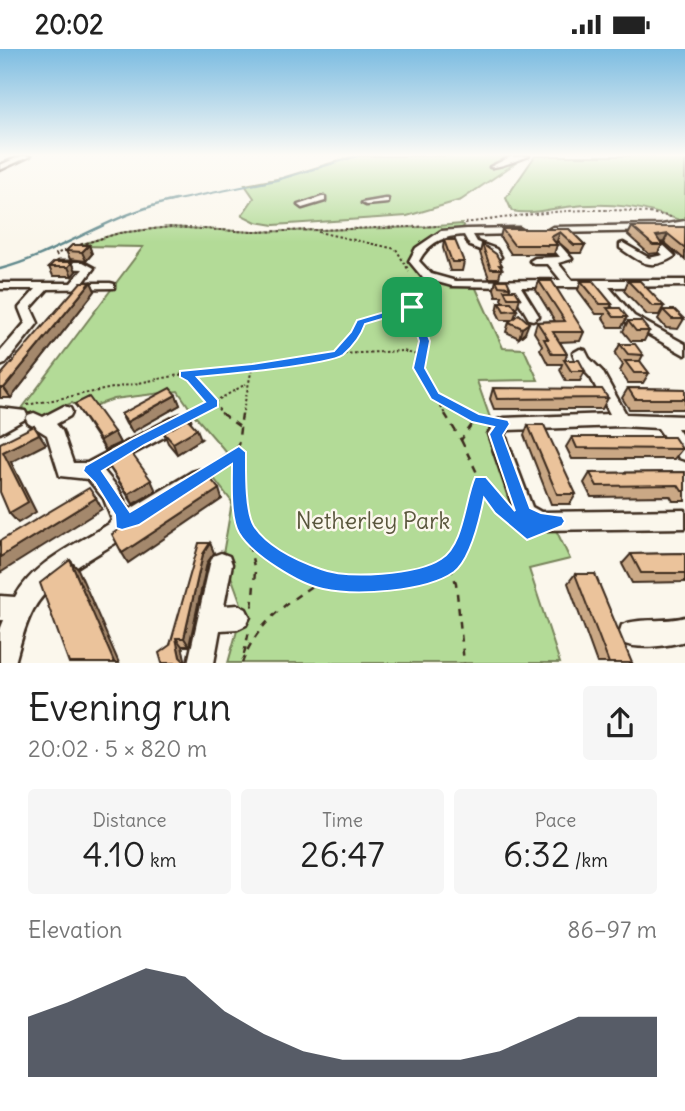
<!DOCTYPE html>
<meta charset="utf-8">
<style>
:root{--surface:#fff;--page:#f6f6f6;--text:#222;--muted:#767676;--accent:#111827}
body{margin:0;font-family:Delius,sans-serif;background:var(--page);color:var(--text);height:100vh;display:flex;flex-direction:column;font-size:26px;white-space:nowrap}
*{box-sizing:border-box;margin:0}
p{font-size:23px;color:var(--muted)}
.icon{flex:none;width:38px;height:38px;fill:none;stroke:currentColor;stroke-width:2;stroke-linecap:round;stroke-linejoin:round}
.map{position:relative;height:614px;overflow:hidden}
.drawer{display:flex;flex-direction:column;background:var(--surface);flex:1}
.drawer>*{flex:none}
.pin{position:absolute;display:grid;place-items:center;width:60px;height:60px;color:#fff;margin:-30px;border-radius:14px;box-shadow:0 4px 10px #0006}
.round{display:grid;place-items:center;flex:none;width:74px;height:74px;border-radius:7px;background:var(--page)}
.overview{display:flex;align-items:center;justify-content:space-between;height:119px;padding:0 28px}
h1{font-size:38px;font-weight:600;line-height:52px}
.figures{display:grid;grid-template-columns:repeat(3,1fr);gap:10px;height:119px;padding:7px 28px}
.figures div{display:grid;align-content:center;border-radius:7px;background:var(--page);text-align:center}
.figures b{font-size:35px;font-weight:600}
.figures small{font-size:19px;font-weight:400}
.figures p{font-size:19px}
.chart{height:196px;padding:14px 28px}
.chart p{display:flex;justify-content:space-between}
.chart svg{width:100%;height:126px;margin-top:7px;fill:var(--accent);opacity:.7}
.status{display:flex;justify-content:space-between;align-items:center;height:49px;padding:0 35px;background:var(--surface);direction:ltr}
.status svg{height:19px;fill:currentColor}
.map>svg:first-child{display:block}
.green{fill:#b3db97;stroke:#77825a;stroke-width:2}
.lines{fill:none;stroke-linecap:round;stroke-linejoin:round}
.stream-far1{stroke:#61898d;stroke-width:2}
.stream{stroke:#61898d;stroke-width:2.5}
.minor-casing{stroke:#3b2a1e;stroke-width:5}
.path-far1{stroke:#3b2a1e;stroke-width:2;stroke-dasharray:2.5 2.5;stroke-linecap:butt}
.path{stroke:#3b2a1e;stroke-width:2.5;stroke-dasharray:7 7;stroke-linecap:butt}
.minor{fill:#fbf7ec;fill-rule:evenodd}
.wall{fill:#caa885;stroke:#3b2a1e;stroke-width:2}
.shaded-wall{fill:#a4886c;stroke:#3b2a1e;stroke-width:2}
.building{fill:#ebc39b;stroke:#3b2a1e;stroke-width:2}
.route{fill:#1a73e8;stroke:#fff;stroke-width:2;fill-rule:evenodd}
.labels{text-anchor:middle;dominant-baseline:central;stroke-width:5;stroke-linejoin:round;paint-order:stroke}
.near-park-label{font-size:23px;fill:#59563c;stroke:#fbf7ec}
</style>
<div class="status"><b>20:02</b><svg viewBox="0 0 49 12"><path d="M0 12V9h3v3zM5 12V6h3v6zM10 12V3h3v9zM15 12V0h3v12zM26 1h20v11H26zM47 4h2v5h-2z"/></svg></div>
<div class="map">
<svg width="685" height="614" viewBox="0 0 685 614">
<rect width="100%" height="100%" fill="#fbf7ec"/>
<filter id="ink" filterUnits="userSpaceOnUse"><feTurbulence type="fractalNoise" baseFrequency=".0143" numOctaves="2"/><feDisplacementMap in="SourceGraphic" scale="14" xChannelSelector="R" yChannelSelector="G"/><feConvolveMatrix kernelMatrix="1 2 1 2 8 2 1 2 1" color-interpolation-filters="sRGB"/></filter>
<g filter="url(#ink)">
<!-- green -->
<g class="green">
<path d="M354,107H526L461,151L407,167L274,176L256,173L242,166L254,149L245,136L282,129Z"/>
<path d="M535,107H685V173C645,158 610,152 566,158C547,160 531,166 512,162L506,149Z"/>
<path d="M462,175L467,183L444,184L414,212L441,232L475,237L503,299L524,300L538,331L477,332L524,464L557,483L570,510L529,520L560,614H228L243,560L223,505L232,453L206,419L227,404L195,367L178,342L114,350L82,361L72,354L42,367L20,362L143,198L76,197L119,184L170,178L253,183L424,178Z"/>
</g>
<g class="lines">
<!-- stream-far1 -->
<path class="stream-far1" d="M167,153L277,131L358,107"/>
<!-- stream -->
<path class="stream" d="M0,220C61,204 113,163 176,151"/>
<defs>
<g id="minor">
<path d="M21,107H30L0,121V116Z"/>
<path d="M529,107C520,110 496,120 490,118L510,108Z"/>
<path d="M322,148H325V152L302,159L298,156Z"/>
<path d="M385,150H388V154L366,156L362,154Z"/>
<path d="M685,172V178L662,182L553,184L548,181L553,178L662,176Z"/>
<path d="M467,180L519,179L524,182L519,185L473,186L477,193L496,200L501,208L496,211L492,210L488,204L470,197L464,186C444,187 429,193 419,212L431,225L456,232L561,231L548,215H535L530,212L535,209L560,208L551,197L556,194L559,195L572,210L558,214L572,231H685V237L609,238L634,267L685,295V306L626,273L597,238H521L539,267L533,271L529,270L510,238L452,237L423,229L409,212L416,199L441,182Z"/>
<path d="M623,194L649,209L663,206L654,197L662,195L675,207C650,223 641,213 620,199V195Z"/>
<path d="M83,213L94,219L83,234H110L114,235V239L48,240L31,259L38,274L5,315L0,317V303L25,274L19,259L36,240H0V234H71L83,220L59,219L54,216L59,213Z"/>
<path d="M580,300L585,301L589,309L602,322L626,365L685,367V379H677L685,391V411L679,409L658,379L621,377L508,381L505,386L532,458L541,463L685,461V479L539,481L517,470L488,385L497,371L503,369L610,365L591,329L577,314L573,304Z"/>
<path d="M64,357L70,359L72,363L70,367L56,375L62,382L73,414H87L176,367L182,365L188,367L190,371L188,375L103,421L118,439L129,461L192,423L199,421L206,423L208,429L206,435L140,477L129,481L123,489C92,510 52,527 33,561C24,578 20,596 15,614H0V581L4,571H0V547L15,548C35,512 75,496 109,475L112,471L104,450L88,430L60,427L47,386L28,374L26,370L28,366L34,364L43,368Z"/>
<path d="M0,359L25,362L27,366L25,370L0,384Z"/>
<path d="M221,504L229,507L232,515L224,557L238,556L246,560L250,568L246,576L238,580L220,581L214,614H188L210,515L213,507Z"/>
<path d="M685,568V592C667,597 640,601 622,594L619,585L622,576C642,568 665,574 685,568Z"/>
</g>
</defs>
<!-- minor casing -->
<use href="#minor" class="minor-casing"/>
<!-- path-far1 -->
<g class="path-far1">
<path d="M465,174C534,165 602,153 671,168"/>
<path d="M318,183L396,200L409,222"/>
<path d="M76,197L119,184L170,178L253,183L439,177"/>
<path d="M57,207L56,205L68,200"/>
<path d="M434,237L412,258L425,292L419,319L435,347L470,367"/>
<path d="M418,250L421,235"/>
<path d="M339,305L403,302L420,307"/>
<path d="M187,327L204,342L224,367"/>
<path d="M436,349L446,367"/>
<path d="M27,356L184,325L252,319L337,305L356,285L360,274L412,258"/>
<path d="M193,365L246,335"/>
<path d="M242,367L252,319"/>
</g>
<!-- path -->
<g class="path">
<path d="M222,365L240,378"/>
<path d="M242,365C237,400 232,443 245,477C253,499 300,525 323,531C353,538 424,536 449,516C471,499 476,458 481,432"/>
<path d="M445,365L461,391L476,370"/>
<path d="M467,365L476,370L489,372"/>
<path d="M461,391L481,432L511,468"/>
<path d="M211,421L239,403"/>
<path d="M246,482L255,522L252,562"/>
<path d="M450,517L456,534L464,614"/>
<path d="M244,605L249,582"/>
<path d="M242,614C256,575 287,553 321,531"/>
</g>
<!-- minor -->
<use href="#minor" class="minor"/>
</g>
<!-- wall -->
<g class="wall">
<path d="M632,178H685V211L664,193L661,194L662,196L658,204L649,205L628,186Z"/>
<path d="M502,180H569L585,196L581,204H571L557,192L555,193L557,196L554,205H511L500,188Z"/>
<path d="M444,191L464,213L462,222H450L443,199Z"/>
<path d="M482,195L502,216L499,229H489L480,204Z"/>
<path d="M89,196L92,205L86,212L70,210L66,202Z"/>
<path d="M72,213L76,222L72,227H53L49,218Z"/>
<path d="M496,231L510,238L509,241L520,249L517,258H515L517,261L514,269L525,284L519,289L506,283L509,273L511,271H501L497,263L499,253H503L501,250L502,247H496L494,240Z"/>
<path d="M539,232L584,283L580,292L560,293L567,305L565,311L585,322L580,332H566L560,321L562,315H548L540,300L542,296L534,283L537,273L555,272L536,241Z"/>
<path d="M581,232L612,255L610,259L627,268L622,278H609L603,269L605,265H596L578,241Z"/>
<path d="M628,232L664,257L659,266H647L624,242Z"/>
<path d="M91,233L95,242L11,349H0V327Z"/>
<path d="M663,261L684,270L678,280L666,279L658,270Z"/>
<path d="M628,272L649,282L644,292H631L623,282Z"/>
<path d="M620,295L643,306L640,312L649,324L643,334H628L620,322L623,316L615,305Z"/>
<path d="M493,339L608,349L602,360H494L490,350Z"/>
<path d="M628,339L685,340V360H629L622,349Z"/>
<path d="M176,346L180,356L132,383L126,375L121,365Z"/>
<path d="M75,355L114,383L120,394L105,401Z"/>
<path d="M528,376L576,445L570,455H551L524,386Z"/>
<path d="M164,384L201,390L177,405L168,394Z"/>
<path d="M572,388L682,400L674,410H572L566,398Z"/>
<path d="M104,410L156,442L133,455Z"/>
<path d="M685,423V452H673L670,447L591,448L584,434L590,424Z"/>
<path d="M210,494L214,504L207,514L189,597H182L185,613L170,596Z"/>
<path d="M685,504V533L632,534L622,515L631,505Z"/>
<path d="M575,525L632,614H597L568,534Z"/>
</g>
<!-- shaded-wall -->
<g class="shaded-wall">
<path d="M560,183L557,192L548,197L551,188Z"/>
<path d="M668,185L664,193L652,195L656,187Z"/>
<path d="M89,196L92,205L86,212L82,203Z"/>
<path d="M72,213L76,222L72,227L68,218Z"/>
<path d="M91,233L95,242L11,349L4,339Z"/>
<path d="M529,274L525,284L519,289L522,279Z"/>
<path d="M176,346L180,356L132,383L127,373Z"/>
<path d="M34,377L46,395L11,413L36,463L18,474L9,464L3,403Z"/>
<path d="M197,380L201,390L177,405L173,394Z"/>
<path d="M114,383L120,394L105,401L100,391Z"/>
<path d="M151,431L156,442L133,455L128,445Z"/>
<path d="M219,440L222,450L128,514L122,504Z"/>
<path d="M96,449L102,460L0,524V508Z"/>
<path d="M210,494L214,504L207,514L189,597L184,589L203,505Z"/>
<path d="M70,511L78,520L119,614H113Z"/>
<path d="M176,589L182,597L186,614H183L180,608Z"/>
</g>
<!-- building -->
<g class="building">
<path d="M632,178H685V199L668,185L656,187L662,196H653Z"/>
<path d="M502,180H569L585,196H574L560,183L551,188L557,196H514Z"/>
<path d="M444,191H455L464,213H452Z"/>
<path d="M482,195L496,205L502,216H499L502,220H491Z"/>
<path d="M72,196H89L82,203L66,202Z"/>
<path d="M54,213H72L68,218H49Z"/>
<path d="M496,231H507L510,238L499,237Z"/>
<path d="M539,232H552L584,283H553L567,305H552L544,290H548L537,273L565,272Z"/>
<path d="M581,232H593L612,255H600Z"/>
<path d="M628,232H640L664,257H652Z"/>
<path d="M81,233H91L4,339H0V327Z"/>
<path d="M504,241H515L520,249H508Z"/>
<path d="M499,253H511L517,261L504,262Z"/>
<path d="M607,259H620L627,268H614Z"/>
<path d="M663,261H675L684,270H672Z"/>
<path d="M519,265L529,274L522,279L509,273Z"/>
<path d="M628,272H641L649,282H636Z"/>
<path d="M620,295H635L643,306L628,305Z"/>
<path d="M564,311H579L585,322H571Z"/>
<path d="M625,312H640L649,324H634Z"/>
<path d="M170,339L176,346L127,373L121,365Z"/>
<path d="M493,339L602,340L608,349L497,350Z"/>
<path d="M628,339L685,340V350H635Z"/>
<path d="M89,348L114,383L100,391L75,355Z"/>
<path d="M188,370L197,380L173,394L164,384Z"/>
<path d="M528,376H544L576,445H557Z"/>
<path d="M34,377L39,385L3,403L28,453L9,464L0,443V394Z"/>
<path d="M572,388H674L682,400L577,399Z"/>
<path d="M127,398L151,431L128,445L104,410Z"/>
<path d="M685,423V442H682L678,436L597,437L590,424Z"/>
<path d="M206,424L219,440L122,504L112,485Z"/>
<path d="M89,439L96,449L0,508V492Z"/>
<path d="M199,494H210L203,505L184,589H176L180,608L185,613L183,614H162L159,604L170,596Z"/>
<path d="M685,504V524H641L631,505Z"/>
<path d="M70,511L114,613L113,614H69L40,534Z"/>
<path d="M575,525H595L632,614H609Z"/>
</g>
</g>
<!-- sky -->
<linearGradient id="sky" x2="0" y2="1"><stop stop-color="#7cbce1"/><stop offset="0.55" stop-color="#fdfbf6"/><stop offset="1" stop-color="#fdfbf6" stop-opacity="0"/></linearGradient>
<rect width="685" height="193" fill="url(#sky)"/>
<!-- route -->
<path class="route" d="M408,256L417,258L430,292L425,319L439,344L479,365L508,371L510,375L503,386L530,459L541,464L562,467L565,472L562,477L527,491L495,464L484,449C480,469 471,510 454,523C426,543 356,547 323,540C299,535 252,506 239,484C230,469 232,433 232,415L139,476L122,481L116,479L115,466L95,434L83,422L85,417L134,389L205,353L187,332L180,328V322L252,315L334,302L351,283L357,271ZM409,262L419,292L413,319L431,350L472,373L494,378L489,385L515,462L486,428H475C465,450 464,496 441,510C417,526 347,530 321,520C298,512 268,498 254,477C245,462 246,422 246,403L239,397L130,463L102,422L144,396L218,358V351L197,328C220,326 329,316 343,306C352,298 361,287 365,275Z"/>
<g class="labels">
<!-- near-park labels -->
<g class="near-park-label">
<text x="373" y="471">Netherley Park</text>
</g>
</g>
</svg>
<div class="pin" style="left:412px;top:258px;background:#1e9e55"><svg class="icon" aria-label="arrive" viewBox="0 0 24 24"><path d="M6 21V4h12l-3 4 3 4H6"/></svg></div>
</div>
<section class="drawer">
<div class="overview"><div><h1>Evening run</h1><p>20:02 · 5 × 820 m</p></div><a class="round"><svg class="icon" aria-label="share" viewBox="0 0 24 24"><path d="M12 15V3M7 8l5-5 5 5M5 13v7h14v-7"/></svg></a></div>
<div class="figures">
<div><p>Distance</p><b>4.10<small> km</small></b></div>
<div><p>Time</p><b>26:47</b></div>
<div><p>Pace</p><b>6:32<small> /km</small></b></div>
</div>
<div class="chart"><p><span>Elevation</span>86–97 m</p>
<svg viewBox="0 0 160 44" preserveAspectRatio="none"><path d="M0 44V23L10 18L20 12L30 6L40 9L50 21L60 29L70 35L80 38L90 38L100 38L110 38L120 35L130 29L140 23L150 23L160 23V44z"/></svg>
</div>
</section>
